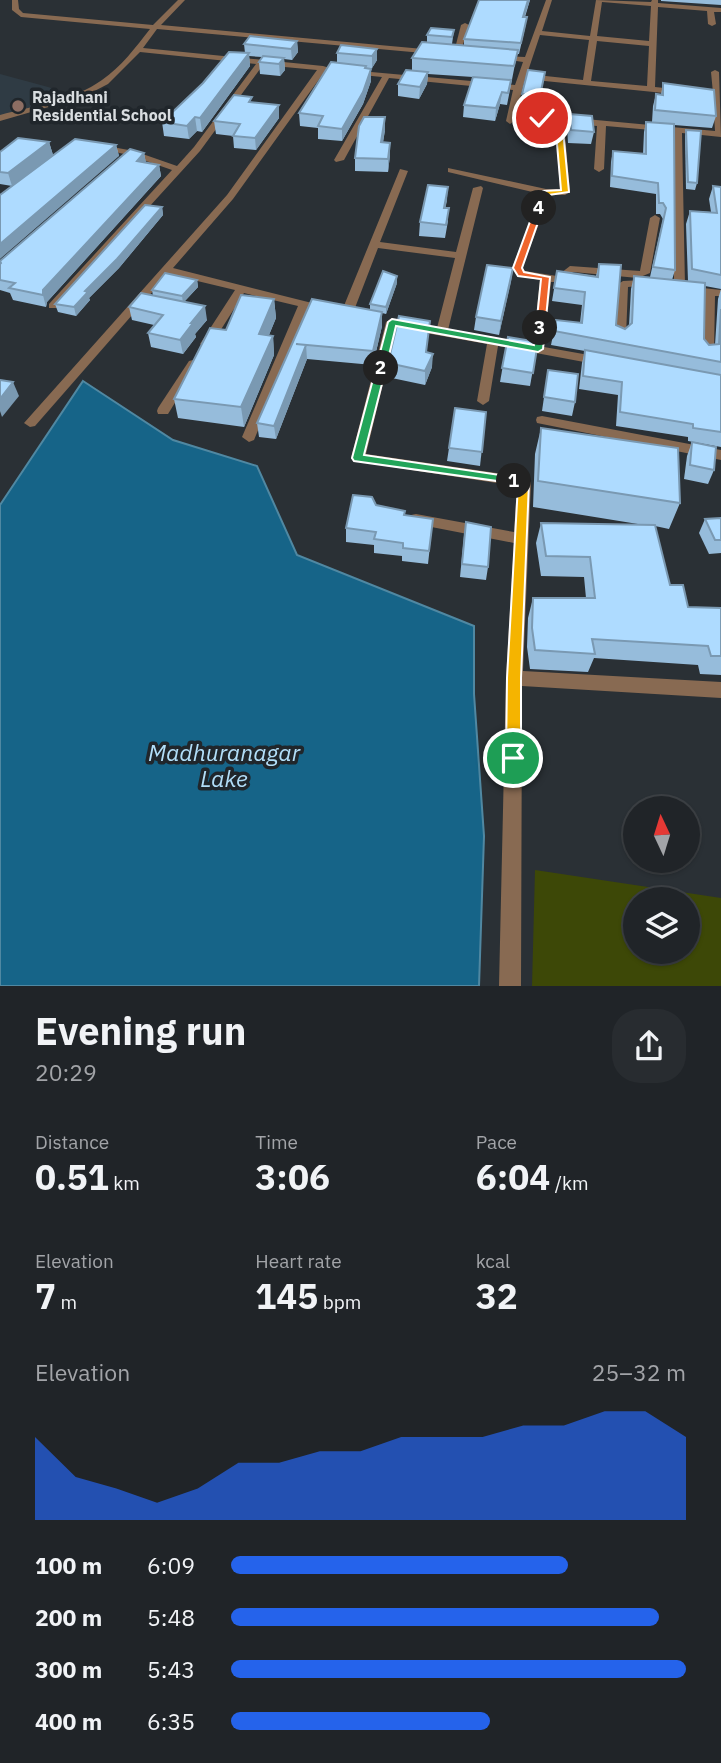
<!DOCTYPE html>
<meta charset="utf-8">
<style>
:root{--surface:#202428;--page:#282c30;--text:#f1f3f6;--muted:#a2a4a8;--line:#3d4145;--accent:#2563eb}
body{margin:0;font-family:"IBM Plex Sans",sans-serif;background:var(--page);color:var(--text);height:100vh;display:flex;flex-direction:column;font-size:26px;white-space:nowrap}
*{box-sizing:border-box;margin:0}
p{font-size:23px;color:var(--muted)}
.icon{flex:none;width:38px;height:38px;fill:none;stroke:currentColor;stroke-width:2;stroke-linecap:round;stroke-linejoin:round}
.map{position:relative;height:986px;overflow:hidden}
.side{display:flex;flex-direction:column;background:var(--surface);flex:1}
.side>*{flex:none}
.needle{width:46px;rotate:356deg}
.controls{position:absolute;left:623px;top:796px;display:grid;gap:14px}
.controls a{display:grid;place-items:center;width:77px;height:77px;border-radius:50%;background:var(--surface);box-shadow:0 2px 5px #0004,0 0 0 2px var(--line);font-size:35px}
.pin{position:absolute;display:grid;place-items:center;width:60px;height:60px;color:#fff;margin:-30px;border:4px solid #fff;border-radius:50%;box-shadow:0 2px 7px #0007}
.km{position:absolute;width:35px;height:35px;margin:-18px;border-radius:50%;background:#222;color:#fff;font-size:19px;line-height:35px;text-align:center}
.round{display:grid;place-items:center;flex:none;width:74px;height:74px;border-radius:28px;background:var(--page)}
.summary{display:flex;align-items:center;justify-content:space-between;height:119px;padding:0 35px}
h1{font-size:38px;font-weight:700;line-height:52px}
.metrics{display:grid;grid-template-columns:repeat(3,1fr);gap:10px;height:119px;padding:7px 35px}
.metrics div{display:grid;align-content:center}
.metrics b{font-size:35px;font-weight:700}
.metrics small{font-size:19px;font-weight:400}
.metrics p{font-size:19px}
.chart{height:196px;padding:14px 35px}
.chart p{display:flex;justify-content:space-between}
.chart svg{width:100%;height:126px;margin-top:7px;fill:var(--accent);opacity:.7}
ul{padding:0 35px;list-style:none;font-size:23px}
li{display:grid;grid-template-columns:112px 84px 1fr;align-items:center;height:52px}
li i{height:18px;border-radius:9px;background:var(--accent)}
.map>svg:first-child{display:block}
.built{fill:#2f3b44}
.green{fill:#3d4807;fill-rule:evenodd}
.water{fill:#166488;stroke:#5088a2;stroke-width:2}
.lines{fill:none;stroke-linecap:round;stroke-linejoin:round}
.minor{fill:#886a52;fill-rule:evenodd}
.wall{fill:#96bcdb;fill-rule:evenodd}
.shaded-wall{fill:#7a99b2}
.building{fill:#aedbff;stroke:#7a99b2;stroke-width:2}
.split-1{fill:#f5b400;stroke:#fff;stroke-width:2}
.split-2{fill:#22a559;stroke:#fff;stroke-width:2}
.split-3{fill:#22a559;stroke:#fff;stroke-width:2}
.split-4{fill:#f0652b;stroke:#fff;stroke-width:2}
.split-5{fill:#f5b400;stroke:#fff;stroke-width:2}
.education-dot{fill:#8d6e63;stroke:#20262b;stroke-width:2.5}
.labels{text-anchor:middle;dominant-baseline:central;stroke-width:7;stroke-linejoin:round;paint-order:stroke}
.far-poi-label{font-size:16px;font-weight:bold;fill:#d9dde0;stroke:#20262b;text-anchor:start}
.near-water-label{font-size:23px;font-style:italic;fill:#b2def8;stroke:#20262b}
</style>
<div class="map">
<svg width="721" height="986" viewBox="0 0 721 986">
<rect width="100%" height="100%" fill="#2a3035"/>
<!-- built -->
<path class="built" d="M0,74L48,87L72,95L0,117Z"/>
<!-- green -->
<path class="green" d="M535,870L721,898V986H532ZM635,900H688V952H635Z"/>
<!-- water -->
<path class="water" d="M83,381L173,440L257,466L297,555L474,626V694L484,836L479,986H0V505Z"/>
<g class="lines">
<!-- minor -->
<g class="minor">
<path d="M12,0H18L19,9L23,13L153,25L178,0H185L161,25L434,50L438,52L434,54L157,29L143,48L323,66L333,69L325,71L233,199L173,268L332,308L334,310L328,313L308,309L254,440L249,442L242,437L298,306L244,293L210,347L206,348L200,344L235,290L168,274L35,426L30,427L24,423L227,195L317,70L263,65L200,151L57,308H49V304L172,170L129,155L96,148V144L134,151L177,166L194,147L256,64L140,52L108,84L83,97L0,121V115C33,106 74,100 102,80C121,67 136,47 150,29L21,17L12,10Z"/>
<path d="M546,0H552L542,31L590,36L596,0L651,2L652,0H658V3L721,8V12H714L716,24L712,26L708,24L707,11L658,7L655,87L713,93L711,72L715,70L719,72L721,137L682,133L685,286L721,290V296H715L714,353L708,357L702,353L703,294L680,291L674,288V132L606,126L604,169L599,172L594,169L597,126L564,123L570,192L565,195H550L522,268L525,271L557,276L570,266L640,271L650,218L655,215L660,218L650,273L638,278L573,272L564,282H551L544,347L600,357L606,361L600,365L498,346L489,401L483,405L477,401L487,344L409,330L407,327L413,323L437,328L455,258L378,248L353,313L347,316L341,313L400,169L408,171L380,242L456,252L473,188L481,186L483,188L448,330L533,345L540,280L518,276L512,268L541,194L448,172V168L546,189H560L555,122L539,120L538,118L542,115L715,131L713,98L525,79L514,121L510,124L506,121L513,90L389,78L344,160L336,162L334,160L382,77L352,74H349V70L515,85L523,62L496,58L500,56L525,57ZM602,2L651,6L649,41L597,36ZM540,35L589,40L583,80L527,74ZM597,41L649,46L647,86L591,81Z"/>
<path d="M465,23L469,25L460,54L453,56L461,25Z"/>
<path d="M643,280L647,281V285L628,287L626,336L620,340L616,339L614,336L618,284L623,281Z"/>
<path d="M392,318L398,322L366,454L524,477L531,482L523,671L721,682V698L522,686L521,986H499L506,678L514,543L416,524L411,523L409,519L411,515L416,514L514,532L517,486L353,461L351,458L386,322Z"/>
<path d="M193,360L199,364L168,414H158L157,411L158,408L189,361Z"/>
<path d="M542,416L721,450V460L537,423L536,420L537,417Z"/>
</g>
</g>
<!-- wall -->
<g class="wall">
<path d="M478,0H530L525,17H527L525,28L519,54H517L507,105L500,104L495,121L463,117L464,105L473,77L428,74L427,84L419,99L398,96V84L412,71V58L427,42V35L454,30L452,44L464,45V39L479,0Z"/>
<path d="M661,0H721V5L661,1Z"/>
<path d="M297,41L298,52L292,60L284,59L285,70L280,76L260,74L259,62L262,57L249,56L250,66L202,132L197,131L189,139L164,136L162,122L245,53L244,44Z"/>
<path d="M377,49V60L372,68H366V69H371V81L363,104L342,141L318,139V128L300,126L299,113L337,63V53Z"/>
<path d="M545,72L538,108L521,106L522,94Z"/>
<path d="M663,83L716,116L712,128L674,125L675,270L672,280L688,281L686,224L690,211L711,212L709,199L713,186L721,187V447L688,441V437L616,426L618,395L579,389L582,363L585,351L551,345L556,320L580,323L582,305L552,301L557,271L596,276L599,264L616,325L625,329L629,326L631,289L634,276L650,277L663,219L660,214H656V194L610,187L611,162L613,151L643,154L644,132L646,122H652L653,106L656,94L661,95ZM705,286L721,289L718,299L715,345H709L704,339Z"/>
<path d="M252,102L279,118L256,150L234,148L233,136L216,134L214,121Z"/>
<path d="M569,114L594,132L591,144L568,143L567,126Z"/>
<path d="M385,130L383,142L390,155L388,172L355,171V158Z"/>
<path d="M686,130L697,183L695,190L686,189L685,136Z"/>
<path d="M49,142L53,155L116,145L119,156L12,186L0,184V152Z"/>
<path d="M144,153L146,163L159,165L161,176L47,302L46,307L13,300L10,293L0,290V261Z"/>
<path d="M447,200L445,208L448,221L445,238L419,236L420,222Z"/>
<path d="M162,207L163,215L119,268L89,298L90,300L76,316L58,312L55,304Z"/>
<path d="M513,268L499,335L474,330L476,317Z"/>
<path d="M197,280L198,287L184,302L207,320L195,334L196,337L183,354L151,347L148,333L154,325L132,320L129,307L153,296L152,290Z"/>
<path d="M397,283L386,314L382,313V326L373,365L307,359L276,439L259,437L257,423L312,299L370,310V304Z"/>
<path d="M274,299L276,318L269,335L273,336L274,355L244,427L178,418L174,399L226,330Z"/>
<path d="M508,337L538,342L530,386L500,382Z"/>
<path d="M427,352L432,367L425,385L387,377L388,363Z"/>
<path d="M548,370L575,402L572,416L542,411Z"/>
<path d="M486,412L480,466L447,461L449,448Z"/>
<path d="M541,428L680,503L669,529L655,526L670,585L688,607L721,608V675L700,674L698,665L594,658L588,672L530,669L527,647L528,618L533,598H586L584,577L541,576L536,543L541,523L644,525L533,507L535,454Z"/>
<path d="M692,442L714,470L708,484L684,479L687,456Z"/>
<path d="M376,505L404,515L433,519L428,564L402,561V556L374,553V545L346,542V528Z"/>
<path d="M721,518V553L709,554L699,533L705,519Z"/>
<path d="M464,536L488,567L486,580L460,577Z"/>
</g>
<!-- shaded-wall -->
<g class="shaded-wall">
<path d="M528,0H530L521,27L523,17Z"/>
<path d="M297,41L298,52L292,60L291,49Z"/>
<path d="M377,49V60L372,68V56Z"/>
<path d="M249,53L250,66L202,132L200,118Z"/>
<path d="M284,58L285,70L280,76L279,64Z"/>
<path d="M371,69V81L363,104L342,141V129Z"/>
<path d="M428,72L427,84L419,99L420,87Z"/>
<path d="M502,92L500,104L495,121L496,108Z"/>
<path d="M279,105V118L256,150L255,138Z"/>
<path d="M195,117L197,131L189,139L187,126Z"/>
<path d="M385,117V130L381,155V142Z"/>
<path d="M49,142L53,155L12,186L8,173Z"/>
<path d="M390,143V155L388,172V159Z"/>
<path d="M116,145L119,156L0,259V244Z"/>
<path d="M144,153L146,164L137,161Z"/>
<path d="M159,165L161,176L47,302L46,307L43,295V290Z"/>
<path d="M448,187L447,200L443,221L444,208Z"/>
<path d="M162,207L163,215L119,268L89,298L90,300L76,316L74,307L85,291Z"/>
<path d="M513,268L511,282L499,335L501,321Z"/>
<path d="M397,276V283L386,314V307Z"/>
<path d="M197,280L198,287L183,303L182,296Z"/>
<path d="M274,299L276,318L261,354L259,334Z"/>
<path d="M205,306L207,320L195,334L196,337L183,354L180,340L191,323Z"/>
<path d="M382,312V326L373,365V351Z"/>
<path d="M273,336L274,355L244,427L241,407Z"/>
<path d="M306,345L307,359L276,439L274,426Z"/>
<path d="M433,354L432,367L425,385V371Z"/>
<path d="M13,382L19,396L2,417L0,411V399Z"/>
</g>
<!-- building -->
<g class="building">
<path d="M479,0H528L523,17H527L521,43L464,39Z"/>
<path d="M431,28L454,30L452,37L427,35Z"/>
<path d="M250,36L297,41L291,49L244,44Z"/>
<path d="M422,42L518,50L514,66L412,58Z"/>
<path d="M341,45L377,49L372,56L337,53Z"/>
<path d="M229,52L249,53L200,118L195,117L187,126L162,122L203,83Z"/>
<path d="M263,56L284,58L279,64L259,62Z"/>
<path d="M331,62L366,66L365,68L371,69L363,92L342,129L318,126L323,116L299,113Z"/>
<path d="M406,70L428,72L420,87L398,84Z"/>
<path d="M528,70L545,72L540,96L522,94Z"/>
<path d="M473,77L511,80L508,93L502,92L496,108L464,105Z"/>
<path d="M663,83L714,90L716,116L655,110L656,94L663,95Z"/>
<path d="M234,95L252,97L249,102L279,105L255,138L233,136L240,124L214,121Z"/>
<path d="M569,114L592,116L594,132L571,130Z"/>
<path d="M364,117H385L381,142L390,143L388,159L355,158L359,126Z"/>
<path d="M646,122L674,124L675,270L653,267L666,208L663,203H659L658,183L612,176L613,151L646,154Z"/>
<path d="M686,130L701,131L697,183L688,182Z"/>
<path d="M18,138L49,142L8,173L0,172V152Z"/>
<path d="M75,139L116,145L0,244V195Z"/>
<path d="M130,149L144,153L137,161L159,165L43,290V295L9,288L15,283L0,280V264L1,263L0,261Z"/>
<path d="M428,185L448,187L444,208H449L446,225L420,222Z"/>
<path d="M713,186L721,187V275L692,269L690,211L717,213Z"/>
<path d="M145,205L162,207L117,259L85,291L88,292L74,307L55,304Z"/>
<path d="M599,264L621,265L616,325L625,329L632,323L634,276L705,283L704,339L709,345L719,344L721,309V362L554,331L556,320L582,323L585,292L554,288L557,271L598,277Z"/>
<path d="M487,265L513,268L501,321L476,317Z"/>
<path d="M383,271L397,276L386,307L370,304Z"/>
<path d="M165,273L197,280L182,296L152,290Z"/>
<path d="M141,293L205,306L191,323H193L180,340L148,333L163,315L129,307Z"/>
<path d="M241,295L274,299L259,334L273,336L241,407L174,399L210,328L226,330Z"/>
<path d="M312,299L382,312L373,351L296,344L306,345L274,426L257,423Z"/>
<path d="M399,316L430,321L426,352L433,354L425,371L388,363Z"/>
<path d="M508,337L538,342L533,373L502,368Z"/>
<path d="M585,350L721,375V432L693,428V424L620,412L622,382L583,376Z"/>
<path d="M548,370L578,374L575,402L544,397Z"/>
<path d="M0,380L13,382L0,399Z"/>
<path d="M455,408L486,412L482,452L449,448Z"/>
<path d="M541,428L678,448L680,503L538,481Z"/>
<path d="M692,442L716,447L714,470L690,465Z"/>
<path d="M353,495L372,497L376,505L405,511L404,515L433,519L429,551L403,548V543L374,539L376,532L346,528Z"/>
<path d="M721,518V540H715L705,519Z"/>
<path d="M466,522L491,527L488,567L462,564Z"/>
<path d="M541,523L655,525L670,585H683L688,607L721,608V656H711L708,646L592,639L595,654L535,650L532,628L533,598H595L590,557L546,556Z"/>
</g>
<!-- split-1 -->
<path class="split-1" d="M514,477L528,479L529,482L521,678V758L513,765L506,758L507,678L518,485L508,481Z"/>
<!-- split-2 -->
<path class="split-2" d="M381,365L386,368L364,455L514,477L518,478V484L354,461L352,458L376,368Z"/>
<!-- split-3 -->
<path class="split-3" d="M392,319L534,345L536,328L540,325L545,328L543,349L538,352L396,326L386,368L381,371L376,368L388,322Z"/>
<!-- split-4 -->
<path class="split-4" d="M539,206L543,208L522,268L524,272L550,277L545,328L540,330L536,328L541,279L518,276L513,268L535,208Z"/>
<!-- split-5 -->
<path class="split-5" d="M542,116L562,120L569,192L549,195L543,208L539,211L535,208L543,191L561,190L555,121L540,119Z"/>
<!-- markers -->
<circle class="education-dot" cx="18" cy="106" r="7"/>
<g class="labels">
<!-- far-poi labels -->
<g class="far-poi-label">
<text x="32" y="97">Rajadhani<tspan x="32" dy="18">Residential School</tspan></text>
</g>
<!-- near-water labels -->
<g class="near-water-label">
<text x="224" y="752">Madhuranagar<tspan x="224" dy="26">Lake</tspan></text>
</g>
</g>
</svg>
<div class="controls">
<a><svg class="needle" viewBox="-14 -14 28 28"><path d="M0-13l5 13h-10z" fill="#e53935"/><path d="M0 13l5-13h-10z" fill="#a2a4a8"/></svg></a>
<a><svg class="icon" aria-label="layers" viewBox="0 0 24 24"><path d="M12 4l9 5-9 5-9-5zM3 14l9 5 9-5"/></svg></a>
</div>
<div class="pin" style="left:513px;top:758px;background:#1e9e55"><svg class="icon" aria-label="arrive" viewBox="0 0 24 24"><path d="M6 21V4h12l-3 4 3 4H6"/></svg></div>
<div class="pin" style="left:542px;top:118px;background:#d93025"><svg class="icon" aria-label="check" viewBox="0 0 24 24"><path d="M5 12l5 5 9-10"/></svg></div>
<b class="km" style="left:514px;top:481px">1</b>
<b class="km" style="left:381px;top:368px">2</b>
<b class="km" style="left:540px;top:328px">3</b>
<b class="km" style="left:539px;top:208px">4</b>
</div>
<section class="side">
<div class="summary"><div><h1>Evening run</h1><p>20:29</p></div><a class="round"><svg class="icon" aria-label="share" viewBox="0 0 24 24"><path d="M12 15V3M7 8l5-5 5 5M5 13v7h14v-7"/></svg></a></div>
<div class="metrics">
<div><p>Distance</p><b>0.51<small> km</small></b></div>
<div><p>Time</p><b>3:06</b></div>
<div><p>Pace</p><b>6:04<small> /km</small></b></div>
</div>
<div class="metrics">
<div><p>Elevation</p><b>7<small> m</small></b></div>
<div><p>Heart rate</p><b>145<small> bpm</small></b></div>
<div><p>kcal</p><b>32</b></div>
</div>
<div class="chart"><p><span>Elevation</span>25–32 m</p>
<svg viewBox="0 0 160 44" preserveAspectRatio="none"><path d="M0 44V15L10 29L20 33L30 38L40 33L50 24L60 24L70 20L80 20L90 15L100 15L110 15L120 11L130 11L140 6L150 6L160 15V44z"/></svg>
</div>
<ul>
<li><b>100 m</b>6:09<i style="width:74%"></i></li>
<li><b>200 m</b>5:48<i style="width:94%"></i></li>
<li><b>300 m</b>5:43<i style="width:100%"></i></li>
<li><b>400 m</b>6:35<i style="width:57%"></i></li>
</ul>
</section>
